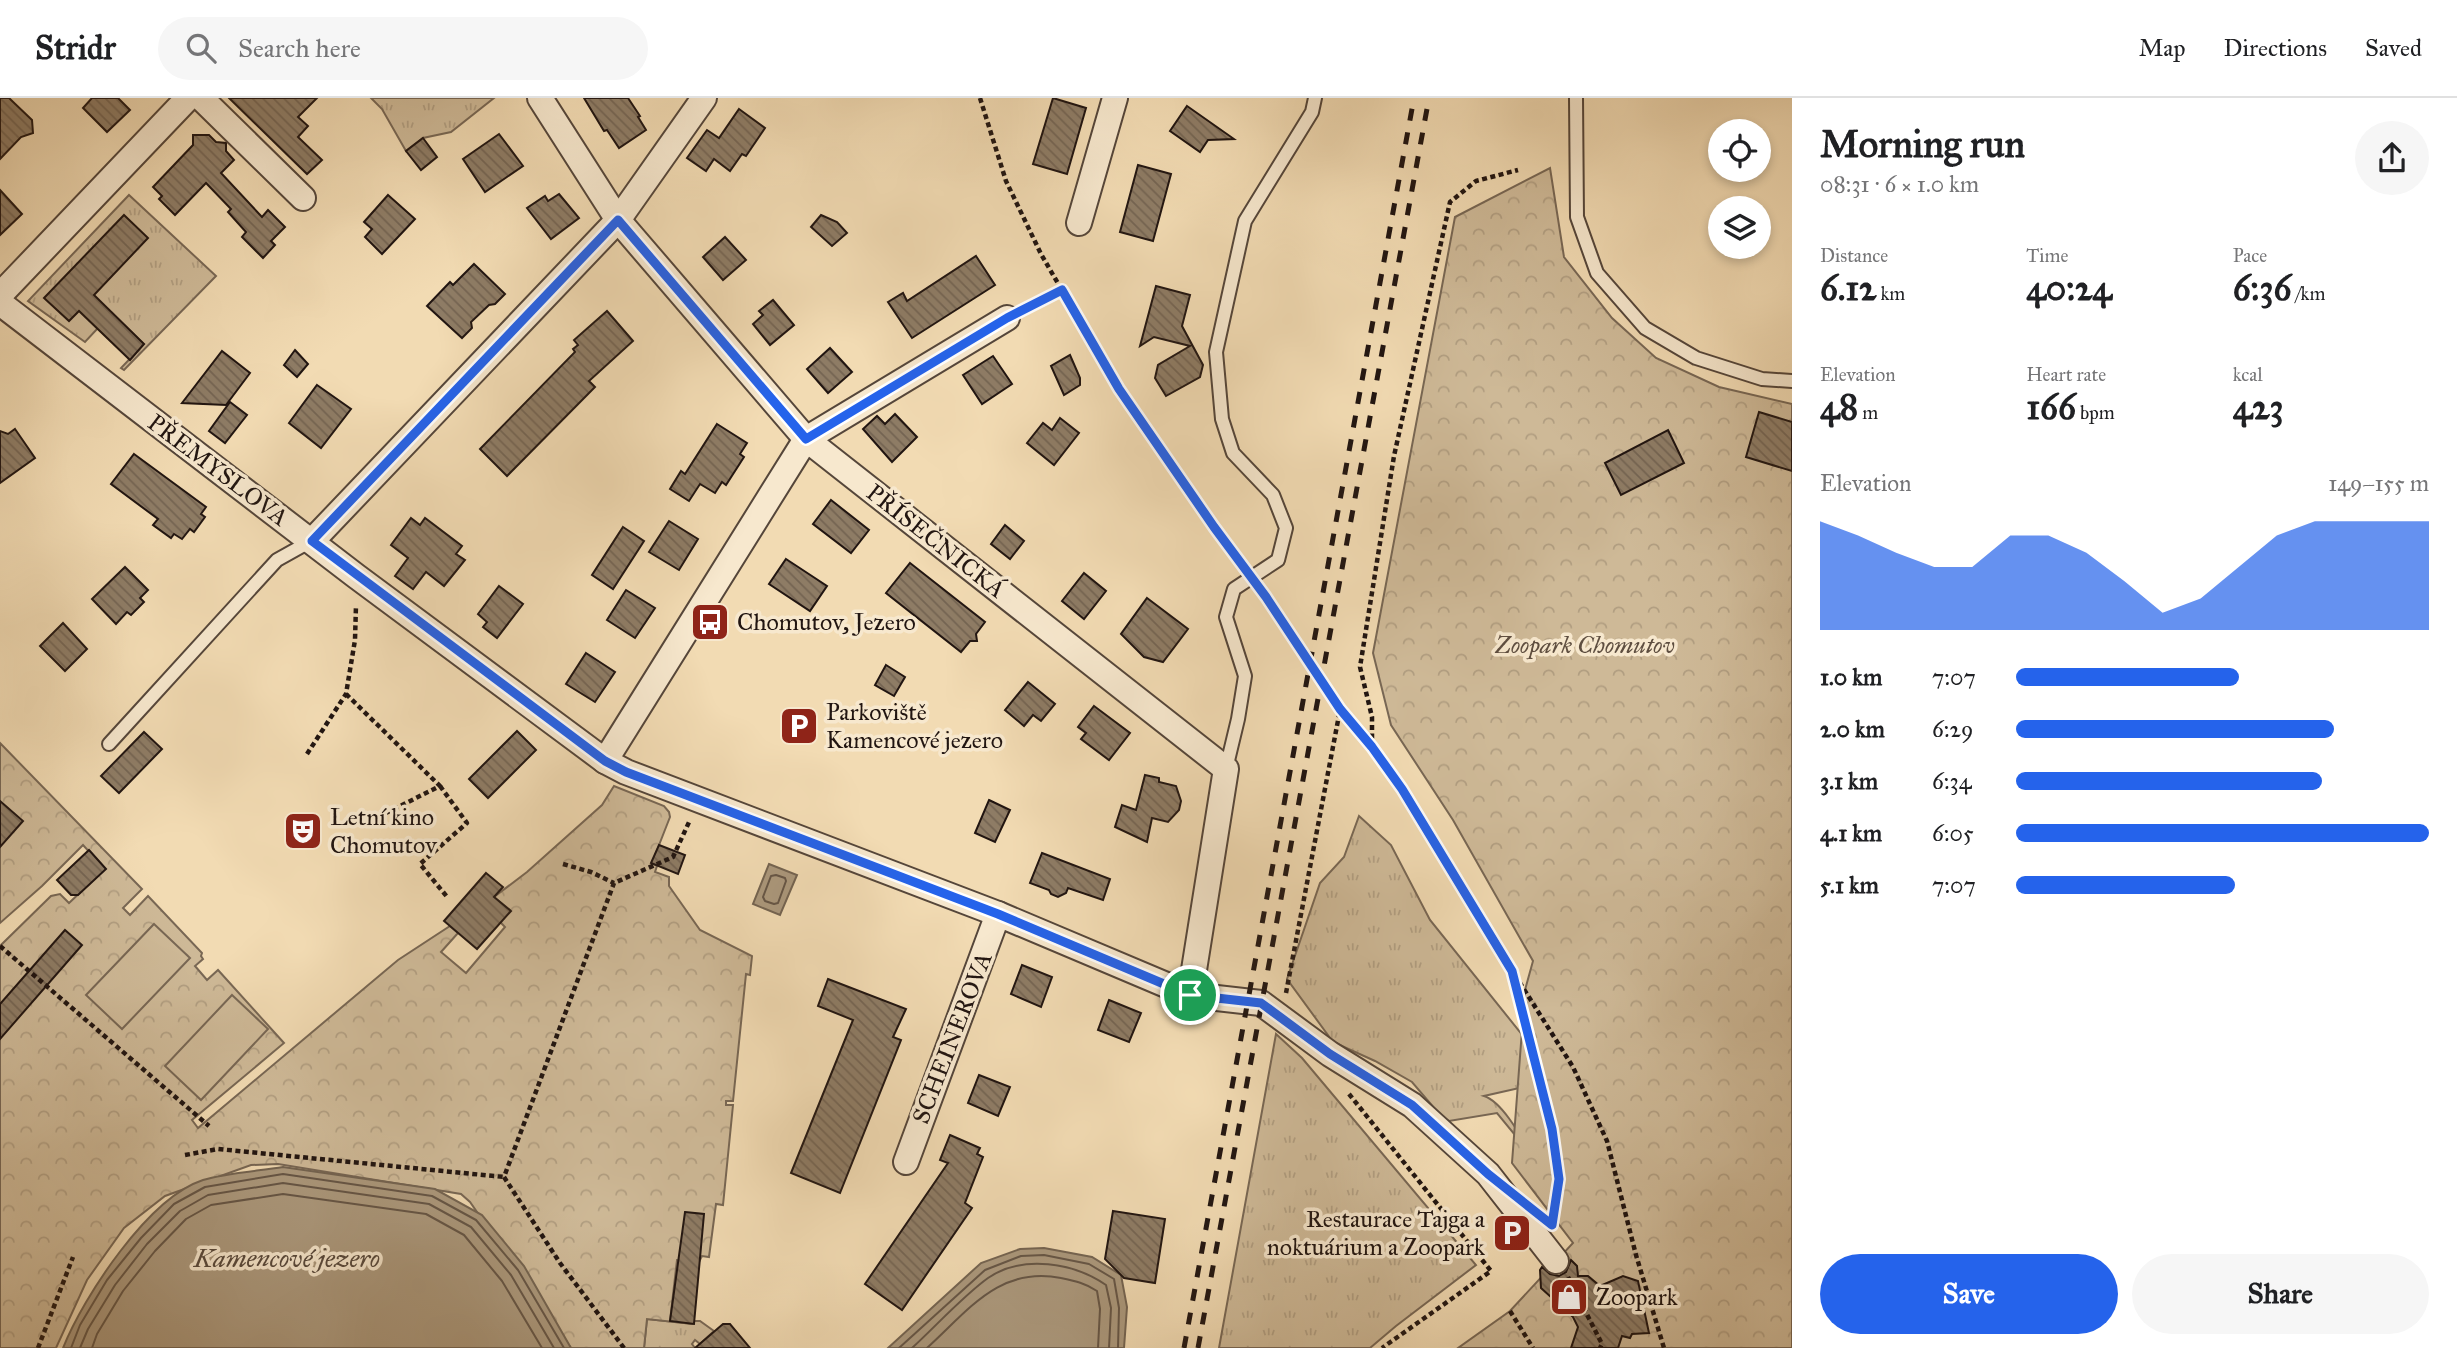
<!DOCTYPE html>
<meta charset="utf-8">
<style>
:root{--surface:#fff;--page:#f6f6f6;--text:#202124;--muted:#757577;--line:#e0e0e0;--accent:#2563eb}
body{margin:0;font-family:"IM FELL Great Primer",serif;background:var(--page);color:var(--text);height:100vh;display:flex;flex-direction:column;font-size:26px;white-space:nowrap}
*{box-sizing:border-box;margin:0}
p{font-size:23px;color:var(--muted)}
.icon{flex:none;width:38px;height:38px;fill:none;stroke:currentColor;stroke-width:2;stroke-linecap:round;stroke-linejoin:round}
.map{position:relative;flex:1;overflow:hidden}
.details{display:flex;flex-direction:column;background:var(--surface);width:665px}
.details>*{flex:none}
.tools{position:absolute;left:1708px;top:21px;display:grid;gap:14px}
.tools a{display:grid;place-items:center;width:63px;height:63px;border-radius:50%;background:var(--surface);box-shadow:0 4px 10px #0003;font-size:35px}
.pin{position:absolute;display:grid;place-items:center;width:60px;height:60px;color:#fff;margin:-30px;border:4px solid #fff;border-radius:50%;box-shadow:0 2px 7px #0007}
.round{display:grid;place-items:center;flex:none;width:74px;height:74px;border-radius:37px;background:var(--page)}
.summary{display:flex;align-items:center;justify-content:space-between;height:119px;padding:0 28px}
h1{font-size:38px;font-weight:800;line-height:52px}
.figures{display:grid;grid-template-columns:repeat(3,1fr);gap:10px;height:119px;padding:7px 28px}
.figures div{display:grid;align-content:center}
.figures b{font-size:35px;font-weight:800}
.figures small{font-size:19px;font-weight:400}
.figures p{font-size:19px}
.chart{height:196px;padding:14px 28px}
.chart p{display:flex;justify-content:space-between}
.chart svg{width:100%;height:126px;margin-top:7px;fill:var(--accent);opacity:.7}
.button{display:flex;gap:14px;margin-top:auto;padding:14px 28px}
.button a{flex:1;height:80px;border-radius:42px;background:var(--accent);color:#fff;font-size:28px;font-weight:800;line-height:80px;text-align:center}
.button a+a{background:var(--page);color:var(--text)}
ul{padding:0 28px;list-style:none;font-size:23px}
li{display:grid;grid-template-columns:112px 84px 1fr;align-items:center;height:52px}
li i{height:18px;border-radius:9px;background:var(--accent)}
header{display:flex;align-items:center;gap:42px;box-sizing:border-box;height:98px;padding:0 35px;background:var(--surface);border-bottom:2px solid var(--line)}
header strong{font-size:33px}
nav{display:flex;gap:38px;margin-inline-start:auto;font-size:24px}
.search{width:490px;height:63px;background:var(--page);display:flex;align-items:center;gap:18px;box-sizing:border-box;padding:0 24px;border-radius:38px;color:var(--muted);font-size:26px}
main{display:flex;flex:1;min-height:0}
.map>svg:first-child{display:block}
.grass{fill:url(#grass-tufts);stroke:#786754;stroke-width:2}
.park{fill:url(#park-crowns);stroke:#786754;stroke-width:2}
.garden{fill:#ceb997;stroke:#786754;stroke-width:2}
.water{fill:#ab987c;stroke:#746451;stroke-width:2}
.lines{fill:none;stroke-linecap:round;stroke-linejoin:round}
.shore{stroke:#665646;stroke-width:2}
.building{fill:url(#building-back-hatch);stroke:#211511;stroke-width:2}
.service-casing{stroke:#55463a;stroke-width:16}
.minor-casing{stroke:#55463a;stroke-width:28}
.path{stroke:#211511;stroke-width:4.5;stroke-dasharray:5 3.5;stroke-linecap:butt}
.service{stroke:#f7e8ce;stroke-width:12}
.minor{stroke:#f7e8ce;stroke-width:24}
.rail{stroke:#211511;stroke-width:5;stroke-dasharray:12 12;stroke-linecap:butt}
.path-bridge{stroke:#211511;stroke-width:4.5;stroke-dasharray:5 3.5;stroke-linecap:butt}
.route-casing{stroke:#fff;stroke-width:14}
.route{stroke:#2563eb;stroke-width:9}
.labels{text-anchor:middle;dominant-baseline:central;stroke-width:7;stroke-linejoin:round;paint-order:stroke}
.street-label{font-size:24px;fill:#211511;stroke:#f7e8ce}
.poi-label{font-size:24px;fill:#211511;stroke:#f7e8ce;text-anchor:start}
.park-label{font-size:24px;font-style:italic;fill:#5e4e40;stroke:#f7e8ce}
.water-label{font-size:26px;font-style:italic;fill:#58493c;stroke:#f7e8ce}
</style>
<header>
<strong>Stridr</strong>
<div class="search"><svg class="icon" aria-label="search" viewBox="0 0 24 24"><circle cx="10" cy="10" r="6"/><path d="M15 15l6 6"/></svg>Search here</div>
<nav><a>Map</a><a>Directions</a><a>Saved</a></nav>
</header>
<main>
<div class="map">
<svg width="1792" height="1250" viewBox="0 0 1792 1250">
<defs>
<pattern id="grass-tufts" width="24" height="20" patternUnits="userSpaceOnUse" patternTransform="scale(1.75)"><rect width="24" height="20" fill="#ceb997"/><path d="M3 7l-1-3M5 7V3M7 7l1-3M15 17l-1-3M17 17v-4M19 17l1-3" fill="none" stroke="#b19e81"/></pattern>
<pattern id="park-crowns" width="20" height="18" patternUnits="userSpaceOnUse" patternTransform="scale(1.75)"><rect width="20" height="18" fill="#ceb997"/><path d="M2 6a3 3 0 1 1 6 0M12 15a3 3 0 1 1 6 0" fill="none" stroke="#b19e81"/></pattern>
<pattern id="building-back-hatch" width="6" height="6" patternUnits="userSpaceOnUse" patternTransform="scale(1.75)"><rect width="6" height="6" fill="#8e7c65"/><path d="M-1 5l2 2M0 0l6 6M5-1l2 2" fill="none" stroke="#746452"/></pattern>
</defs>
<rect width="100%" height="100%" fill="#f2dbb3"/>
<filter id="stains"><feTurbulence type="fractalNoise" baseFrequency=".00286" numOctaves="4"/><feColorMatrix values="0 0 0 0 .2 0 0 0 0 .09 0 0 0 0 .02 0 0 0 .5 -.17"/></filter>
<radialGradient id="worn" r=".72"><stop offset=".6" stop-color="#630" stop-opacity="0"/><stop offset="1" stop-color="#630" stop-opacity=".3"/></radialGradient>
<!-- grass -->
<g class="grass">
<path d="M371,0H494L451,34L423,40L406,53L382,11Z"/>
<path d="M129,97L216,178L124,272L121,270L144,246L112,215L85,244L28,203Z"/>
<path d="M1359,718L1391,747L1430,822L1540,959L1542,985L1484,998C1503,1004 1523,1042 1533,1059L1497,1015L1449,1023L1441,1018L1412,984L1375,963L1333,944L1287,881L1320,785L1344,759Z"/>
<path d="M1276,936L1302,960L1476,1167L1396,1228L1370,1250H1219Z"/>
<path d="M647,1221L693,1226L694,1223H700L714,1233L700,1246L695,1242L692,1246L695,1250H644Z"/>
</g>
<!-- park -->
<g class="park">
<path d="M1550,70L1564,159L1612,220L1656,260L1719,289L1792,306V1250H1458L1510,1213L1573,1145L1512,1065L1525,892L1533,863L1453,722L1391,627L1373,555L1455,119Z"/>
<path d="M0,645L142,791L123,810L130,817L148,798L202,855L201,858L203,861L195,868L207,882L218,872L284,945L192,1022L198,1030L398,862L450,828L458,835L441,854L466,875L505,829L500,824L510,812L494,799L527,774L602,707L614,688L664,708L669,714L670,719L652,765L657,768L655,774L669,779V788L700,832L752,858L750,877L746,876L733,1003H726V1007H733L723,1107L716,1106L709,1159L702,1158L699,1164L677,1162L670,1223L693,1226L647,1221L644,1250H571L470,1104L461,1096L278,1066L251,1067L165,1098L124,1130L87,1182L56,1250H0V848L51,798L60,796L69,805L105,771L83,747L42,788L0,825Z"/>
</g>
<!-- garden -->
<g class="garden">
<path d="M154,826L190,860L122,931L86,897Z"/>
<path d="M232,897L268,931L201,1002L165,968Z"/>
</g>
<!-- water -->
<g class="water">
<path d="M769,766L797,777L780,817L753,806Z"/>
<path d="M283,1069L435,1091L482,1117L524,1168L571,1250H63C84,1198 148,1100 203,1082C225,1075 259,1073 283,1069Z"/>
<path d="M1044,1150L1092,1159L1121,1177L1127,1209L1124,1250H888L981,1165L1020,1151Z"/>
</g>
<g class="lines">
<!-- shore -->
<g class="shore">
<path d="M776,777L785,780L786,783L778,805L774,806L765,803L763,799L771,778Z"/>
<path d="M71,1250L80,1227L107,1182L141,1140L174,1106L205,1089L283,1076L432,1098L476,1122L518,1172L564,1250"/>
<path d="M80,1250L88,1231L115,1187L147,1146L180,1113L208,1097L283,1085L429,1106L471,1129L511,1177L554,1250"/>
<path d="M92,1250L97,1236L123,1193L155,1153L186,1121L211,1107L283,1096L426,1116L464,1137L502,1183L542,1250"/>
<path d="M899,1250L985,1172L1021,1158L1044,1157L1089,1166L1114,1181L1119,1210L1118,1250"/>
<path d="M912,1250C935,1229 963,1198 988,1180C1023,1156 1074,1165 1106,1187L1111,1210L1109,1250"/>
<path d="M927,1250C969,1212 999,1168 1061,1180C1075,1183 1085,1185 1097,1193L1100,1211L1098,1250"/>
</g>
</g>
<!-- building -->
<g class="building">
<path d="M0,0H9L32,22L33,35L21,39L0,61Z"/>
<path d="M92,0H118L130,12L107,34L83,10Z"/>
<path d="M229,0H317L298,19L308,28L298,39L322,62L307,76Z"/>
<path d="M584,0H628L640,18L638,19L646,32L619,50L607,32L604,33Z"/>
<path d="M1053,0L1086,10L1067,76L1033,66Z"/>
<path d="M1187,8L1234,41L1208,42L1200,54L1170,33Z"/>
<path d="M739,11L765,30L746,58L742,56L730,73L714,61L706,73L687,60L707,32L719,40Z"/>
<path d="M499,36L523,68L485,94L463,61Z"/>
<path d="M193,37H209L216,44L226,45V53L234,62L221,75L262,119L268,112L285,129L271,143L275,147L263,160L242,139L246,134L228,114L231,111L206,85L175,117L159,101L162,98L153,89L193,47Z"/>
<path d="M423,40L437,59L421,72L406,53Z"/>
<path d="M1138,67L1171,76L1153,143L1120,134Z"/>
<path d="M0,92L22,116L0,137Z"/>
<path d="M559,96L579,120L551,141L527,110L545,98L548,103Z"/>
<path d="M388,97L415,121L382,156L365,139L372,131L364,124Z"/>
<path d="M124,117L148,140L94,197L144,246L130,262L79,213L69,223L44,200Z"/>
<path d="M821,117L837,124L847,135L832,148L811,129Z"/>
<path d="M725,139L746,162L723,182L703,159Z"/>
<path d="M976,158L995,187L912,240L888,204L903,195L907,203Z"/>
<path d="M474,166L505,196L495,206L489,207L471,224L472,230L462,240L427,208L450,184L453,187Z"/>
<path d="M1156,188L1190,197L1182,228L1203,267L1200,279L1166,298L1155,280L1158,267L1190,248L1154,239L1140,248Z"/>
<path d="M773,202L794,227L770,247L753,226L763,217L759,213Z"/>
<path d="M607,213L633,243L589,283L595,289L507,378L480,351L575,254L573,251L578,247L574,242Z"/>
<path d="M830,250L852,274L828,295L807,271Z"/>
<path d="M295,252L308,266L297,279L284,267Z"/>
<path d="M222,253L250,275L226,307L182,305Z"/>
<path d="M1070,257L1080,280V287L1064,297L1051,268Z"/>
<path d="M993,258L1012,286L982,306L963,277Z"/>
<path d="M317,287L351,311L321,350L289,325Z"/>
<path d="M230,304L247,317L225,345L209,333Z"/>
<path d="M1759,314L1792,324V373L1746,359Z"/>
<path d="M895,316L917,339L892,364L863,331L877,318L885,326Z"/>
<path d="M1060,320L1079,335L1054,367L1027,345L1043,325L1052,332Z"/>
<path d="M717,326L747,345L740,356L744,359L726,387L722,384L715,395L700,386L689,403L670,391L681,373L685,376Z"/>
<path d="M15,331L35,360L0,385V333L8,336Z"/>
<path d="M1668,332L1684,365L1621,397L1605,365Z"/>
<path d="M134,356L206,409L201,416L205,419L194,434L190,431L182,441L174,436L171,440L153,427L158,421L111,386Z"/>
<path d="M831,402L869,432L851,455L813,426Z"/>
<path d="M411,420L420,427L425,420L462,448L456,456L465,462L444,488L426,474L413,491L395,478L408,460L391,447Z"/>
<path d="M669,423L698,441L679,472L649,454Z"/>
<path d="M1005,427L1024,443L1010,461L991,446Z"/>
<path d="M623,429L644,443L613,491L592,477Z"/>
<path d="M786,461L827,488L810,513L769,486Z"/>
<path d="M910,465L985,524L976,536L977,543H970L961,554L886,495Z"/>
<path d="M125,469L148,492L140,500L144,504L131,517L127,514L116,526L92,501Z"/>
<path d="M1084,475L1106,493L1084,521L1062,503Z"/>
<path d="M499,488L523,506L497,540L483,529L487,524L478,516Z"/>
<path d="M626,492L655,510L635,540L607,522Z"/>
<path d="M1147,500L1188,531L1163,564L1144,559L1121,536Z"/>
<path d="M63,525L87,551L65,573L40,548Z"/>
<path d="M586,555L615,574L595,604L566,586Z"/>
<path d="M886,567L905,579L894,598L875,587Z"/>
<path d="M1028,584L1055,606L1041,623L1033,617L1024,628L1005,612Z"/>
<path d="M1094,608L1130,635L1109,662L1081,641L1086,635L1078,629Z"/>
<path d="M517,633L536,652L488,700L469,681Z"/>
<path d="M144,634L162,651L119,695L101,678Z"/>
<path d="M1145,677L1159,680V684L1176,688L1181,703L1179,712L1168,724L1152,720L1147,744L1115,729L1122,707L1136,712Z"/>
<path d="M989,702L1010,712L995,744L975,735Z"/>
<path d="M0,703L23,723L0,749Z"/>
<path d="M659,747L685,757L678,776L651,765Z"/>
<path d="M89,752L106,771L78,797H71L57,782Z"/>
<path d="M1042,755L1110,781L1103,802L1068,790L1066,795L1058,799L1051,796L1049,792L1030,785Z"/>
<path d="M486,775L503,789L494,799L511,813L477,851L444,823Z"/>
<path d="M65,832L82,847L0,941V906Z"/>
<path d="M1022,867L1052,879L1041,909L1011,896Z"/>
<path d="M828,881L906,911L893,939L901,942L840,1095L791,1075L853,922L818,908Z"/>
<path d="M1109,902L1141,915L1129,944L1098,932Z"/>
<path d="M979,977L1010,989L998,1018L968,1005Z"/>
<path d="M950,1037L980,1050L977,1056L983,1059L965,1105L972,1110L902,1212L865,1186L948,1065L940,1062Z"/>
<path d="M1113,1113L1165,1121L1155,1185L1124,1180L1105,1161Z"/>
<path d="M685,1114L704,1116L694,1226L670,1223Z"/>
<path d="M1571,1162L1577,1168L1578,1178H1588L1600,1188L1623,1178L1638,1183L1649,1235L1632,1236L1630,1240L1622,1238L1618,1250H1571L1578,1229L1573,1219L1541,1190L1540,1172L1542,1169L1550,1176L1559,1178L1566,1174Z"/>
<path d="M723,1226H730L750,1250H695Z"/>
</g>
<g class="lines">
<defs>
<g id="service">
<path d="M1576,0L1577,119L1597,175L1645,230L1696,260L1762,281L1792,283"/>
<path d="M109,646L277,462L311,443"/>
<path d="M1226,671L1238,621L1245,578L1226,519L1234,491L1278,462L1286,430L1273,397L1233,355L1222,321L1216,254L1245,123L1312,14L1315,0"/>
</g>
<g id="minor">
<path d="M201,0L303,100"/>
<path d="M540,0L618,122L806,341L1226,671L1190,897"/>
<path d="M1079,125L1115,0"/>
<path d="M0,197L188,0"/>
<path d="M0,205L356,478L605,663L626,674L998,816L1190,897L1261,905L1330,956L1412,1007L1488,1076L1556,1163"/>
<path d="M312,443L618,122L704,0"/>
<path d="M605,663L806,341L1007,220"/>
<path d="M906,1064L998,816"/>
</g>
</defs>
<!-- service casing -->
<use href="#service" class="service-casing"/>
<!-- minor casing -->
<use href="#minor" class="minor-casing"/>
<!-- path -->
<g class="path">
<path d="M980,0L1006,83L1041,156L1119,291L1237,458"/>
<path d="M1025,211L1062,192"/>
<path d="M1266,499L1287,529"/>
<path d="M346,596L440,688L370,723"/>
<path d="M1340,611L1372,649L1402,691L1512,874L1552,1031L1559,1081L1553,1122"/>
<path d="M1372,649V619L1360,569L1394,358L1450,104L1476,83L1518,72"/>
<path d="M307,656L346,596L355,542L356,507"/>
<path d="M440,688L467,725L420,766L448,800"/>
<path d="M563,766L591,774L614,785"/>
<path d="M0,848L209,1028"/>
<path d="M1515,877L1573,969L1607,1043L1636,1157L1664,1250"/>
<path d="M1286,895L1340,612"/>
<path d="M1349,996L1491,1173L1382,1250"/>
<path d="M185,1057L218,1051L504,1079"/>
<path d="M1568,1179L1602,1246L1600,1250"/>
<path d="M1510,1213L1533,1250"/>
<path d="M38,1250L73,1159"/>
<path d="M624,1250L560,1165L504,1079L614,785L673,759L690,722"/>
</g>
<!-- service -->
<use href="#service" class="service"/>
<!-- minor -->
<use href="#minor" class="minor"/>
<!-- rail -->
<g class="rail">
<path d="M1184,1250L1414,0"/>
<path d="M1198,1250L1429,0"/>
</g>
<!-- path-bridge -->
<g class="path-bridge">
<path d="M1237,458L1266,499"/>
<path d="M1287,529L1340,611"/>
</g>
</g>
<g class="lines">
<defs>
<path id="route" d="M618,122L806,341L1007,220L1062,192L1119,291L1214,429L1266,499L1340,611L1372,649L1402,691L1512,873L1552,1031L1559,1081L1552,1127L1488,1076L1412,1007L1330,956L1261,905L1190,897L998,816L626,674L605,663L312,443Z"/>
</defs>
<!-- route casing -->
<use href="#route" class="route-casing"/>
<!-- route -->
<use href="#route" class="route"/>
</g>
<!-- icons -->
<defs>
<symbol id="bus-square" viewBox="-11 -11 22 22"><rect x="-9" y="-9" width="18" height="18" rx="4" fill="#8f2418" stroke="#f7e8ce"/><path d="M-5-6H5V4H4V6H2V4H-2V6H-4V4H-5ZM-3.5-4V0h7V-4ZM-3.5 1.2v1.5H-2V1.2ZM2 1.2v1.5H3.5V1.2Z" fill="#fff"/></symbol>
<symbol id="parking-square" viewBox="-11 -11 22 22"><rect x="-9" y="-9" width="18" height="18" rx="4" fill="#8f2418" stroke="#f7e8ce"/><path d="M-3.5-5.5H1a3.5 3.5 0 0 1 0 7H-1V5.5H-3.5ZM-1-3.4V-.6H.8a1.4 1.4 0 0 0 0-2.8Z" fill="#fff"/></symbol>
<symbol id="theatre-square" viewBox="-11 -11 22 22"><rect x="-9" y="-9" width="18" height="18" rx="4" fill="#8f2418" stroke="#f7e8ce"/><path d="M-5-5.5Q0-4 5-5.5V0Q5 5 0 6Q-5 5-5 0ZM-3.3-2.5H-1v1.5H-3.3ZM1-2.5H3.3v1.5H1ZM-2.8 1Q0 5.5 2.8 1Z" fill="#fff"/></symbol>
<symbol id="shop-square" viewBox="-11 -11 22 22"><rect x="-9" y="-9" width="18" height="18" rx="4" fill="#8f2418" stroke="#f7e8ce"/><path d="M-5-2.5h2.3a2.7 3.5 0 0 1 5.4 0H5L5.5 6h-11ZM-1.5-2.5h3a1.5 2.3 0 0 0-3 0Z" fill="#fff"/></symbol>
</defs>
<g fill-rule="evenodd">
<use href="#bus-square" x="688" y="502" width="44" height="44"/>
<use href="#parking-square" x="777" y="606" width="44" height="44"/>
<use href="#theatre-square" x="281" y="711" width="44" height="44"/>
<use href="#parking-square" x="1490" y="1113" width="44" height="44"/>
<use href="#shop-square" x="1547" y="1177" width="44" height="44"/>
</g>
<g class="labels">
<!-- street labels -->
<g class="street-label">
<text transform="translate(218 372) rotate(37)">PŘEMYSLOVA</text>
<text transform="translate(936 443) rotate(38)">PŘÍSEČNICKÁ</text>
<text transform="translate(952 940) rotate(-69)">SCHEINEROVA</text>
</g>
<!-- poi labels -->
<g class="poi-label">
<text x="737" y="524">Chomutov, Jezero</text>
<text x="826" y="614">Parkoviště<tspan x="826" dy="28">Kamencové jezero</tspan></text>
<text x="330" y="719">Letní kino<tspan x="330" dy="28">Chomutov</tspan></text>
<text x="1485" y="1121" text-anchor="end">Restaurace Tajga a<tspan x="1485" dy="28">noktuárium a Zoopark</tspan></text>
<text x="1596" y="1199">Zoopark</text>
</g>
<!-- park labels -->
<g class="park-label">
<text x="1585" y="547">Zoopark Chomutov</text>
</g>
<!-- water labels -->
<g class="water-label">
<text x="287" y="1160">Kamencové jezero</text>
</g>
</g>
<rect width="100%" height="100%" filter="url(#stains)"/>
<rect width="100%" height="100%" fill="url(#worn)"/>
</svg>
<div class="tools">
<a><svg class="icon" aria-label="locate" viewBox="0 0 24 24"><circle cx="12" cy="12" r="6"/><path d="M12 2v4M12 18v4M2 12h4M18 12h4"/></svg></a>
<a><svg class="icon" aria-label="layers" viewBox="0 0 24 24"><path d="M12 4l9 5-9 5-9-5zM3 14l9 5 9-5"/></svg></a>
</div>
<div class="pin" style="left:1190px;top:897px;background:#1e9e55"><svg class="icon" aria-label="arrive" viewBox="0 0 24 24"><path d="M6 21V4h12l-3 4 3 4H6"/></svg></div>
</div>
<section class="details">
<div class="summary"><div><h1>Morning run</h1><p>08:31 · 6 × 1.0 km</p></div><a class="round"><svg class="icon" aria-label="share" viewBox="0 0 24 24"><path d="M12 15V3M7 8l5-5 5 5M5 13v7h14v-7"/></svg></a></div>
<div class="figures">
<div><p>Distance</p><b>6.12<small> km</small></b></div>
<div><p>Time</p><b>40:24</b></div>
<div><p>Pace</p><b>6:36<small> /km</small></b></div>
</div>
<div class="figures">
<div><p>Elevation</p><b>48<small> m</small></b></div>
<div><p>Heart rate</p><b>166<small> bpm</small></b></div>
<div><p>kcal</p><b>423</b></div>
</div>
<div class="chart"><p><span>Elevation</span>149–155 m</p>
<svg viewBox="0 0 160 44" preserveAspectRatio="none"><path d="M0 44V6L10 11L20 17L30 22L40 22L50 11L60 11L70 17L80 27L90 38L100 33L110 22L120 11L130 6L140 6L150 6L160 6V44z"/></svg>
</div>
<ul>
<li><b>1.0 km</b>7:07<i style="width:54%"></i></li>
<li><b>2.0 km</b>6:29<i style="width:77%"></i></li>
<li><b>3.1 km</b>6:34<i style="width:74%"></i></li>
<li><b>4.1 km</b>6:05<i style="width:100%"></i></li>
<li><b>5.1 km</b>7:07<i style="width:53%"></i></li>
</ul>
<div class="button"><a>Save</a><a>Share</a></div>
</section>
</main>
